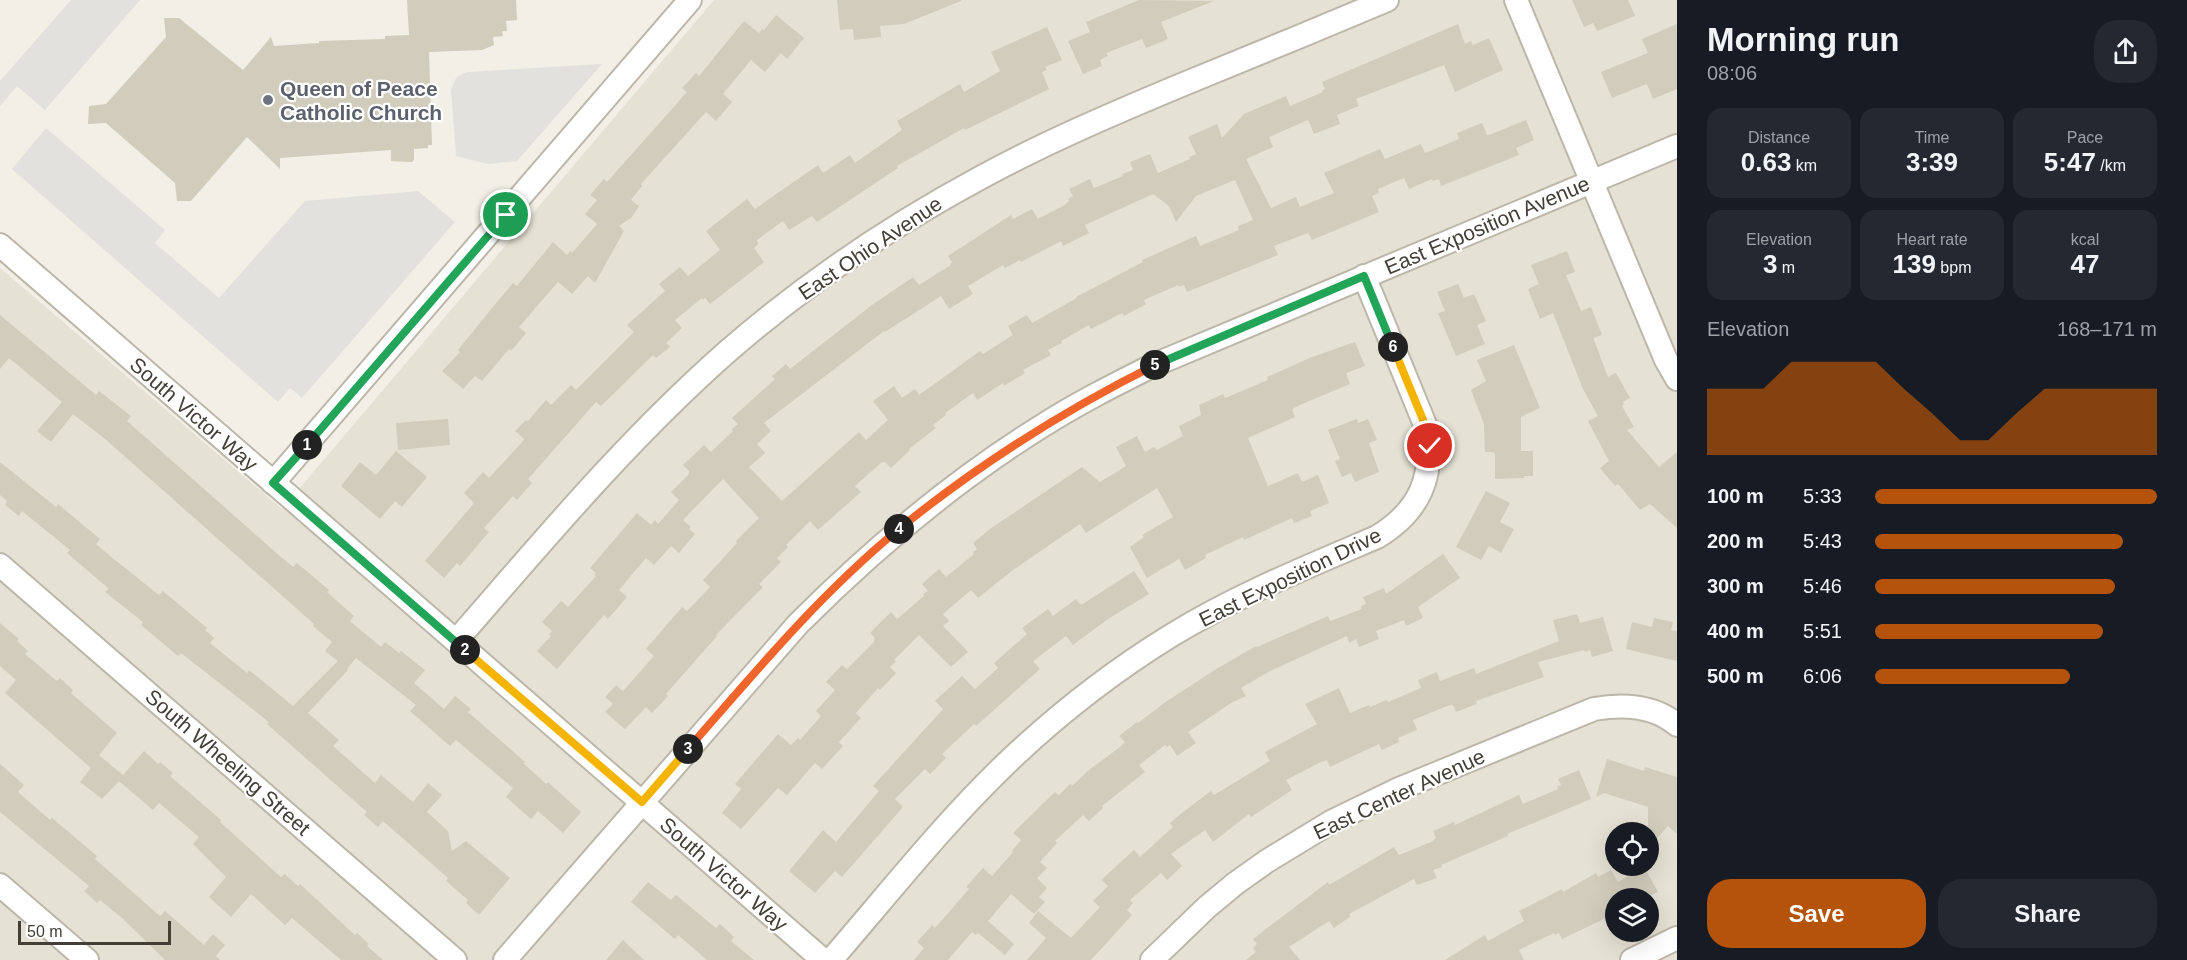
<!DOCTYPE html>
<meta charset="utf-8">
<style>
:root{--surface:#171b24;--page:#242831;--text:#f1f3f6;--muted:#9ea1a6;--accent:#b45309}
body{margin:0;font-family:Helvetica,sans-serif;background:var(--page);color:var(--text);height:100vh;display:flex;flex-direction:column;font-size:22px;white-space:nowrap}
*{box-sizing:border-box;margin:0}
p{font-size:20px;color:var(--muted)}
.icon{flex:none;width:33px;height:33px;fill:none;stroke:currentColor;stroke-width:2;stroke-linecap:round;stroke-linejoin:round}
.map{position:relative;flex:1;overflow:hidden}
.panel{display:flex;flex-direction:column;background:var(--surface);width:510px}
.panel>*{flex:none}
.fabs{position:absolute;left:1605px;top:822px;display:grid;gap:12px}
.fabs a{display:grid;place-items:center;width:54px;height:54px;border-radius:50%;background:var(--surface);box-shadow:0 6px 24px #0002;font-size:30px}
.scale{position:absolute;left:18px;bottom:15px;width:153px;box-sizing:border-box;padding-left:6px;border:3px solid #433f36;border-top:0;font-size:16px;line-height:21px;white-space:nowrap;color:#433f36;-webkit-text-stroke:4px #fff;paint-order:stroke}
.pin{position:absolute;display:grid;place-items:center;width:51px;height:51px;color:#fff;margin:-26px;border:3px solid #fff;border-radius:50%;box-shadow:0 2px 6px #0007}
.km{position:absolute;width:30px;height:30px;margin:-15px;border-radius:50%;background:#222;color:#fff;font-size:16px;line-height:30px;text-align:center}
.round{display:grid;place-items:center;flex:none;width:63px;height:63px;border-radius:24px;background:var(--page)}
.overview{display:flex;align-items:center;justify-content:space-between;height:102px;padding:0 30px}
h1{font-size:33px;font-weight:700;line-height:45px}
.figures{display:grid;grid-template-columns:repeat(3,1fr);gap:9px;height:102px;padding:6px 30px}
.figures div{display:grid;align-content:center;border-radius:15px;background:var(--page);text-align:center}
.figures b{font-size:26px;font-weight:700}
.figures small{font-size:16px;font-weight:400}
.figures p{font-size:16px}
.chart{height:168px;padding:12px 30px}
.chart p{display:flex;justify-content:space-between}
.chart svg{width:100%;height:108px;margin-top:6px;fill:var(--accent);opacity:.7}
.primary-button{display:flex;gap:12px;margin-top:auto;padding:12px 30px}
.primary-button a{flex:1;height:69px;border-radius:24px;background:var(--accent);color:#fff;font-size:24px;font-weight:700;line-height:69px;text-align:center}
.primary-button a+a{background:var(--page);color:var(--text)}
ul{padding:0 30px;list-style:none;font-size:20px}
li{display:grid;grid-template-columns:96px 72px 1fr;align-items:center;height:45px}
li i{height:15px;border-radius:8px;background:var(--accent)}
main{display:flex;flex:1;min-height:0}
.map>svg:first-child{display:block}
.residential{fill:#e5e1d4;fill-rule:evenodd}
.parking{fill:#e2e1dd}
.building{fill:#d2ccbc;fill-rule:evenodd}
.lines{fill:none;stroke-linecap:round;stroke-linejoin:round}
.minor-casing{stroke:#bcb7a9;stroke-width:26}
.minor{stroke:#fff;stroke-width:22}
.split-1-casing{stroke:#fff;stroke-width:12}
.split-2-casing{stroke:#fff;stroke-width:12}
.split-3-casing{stroke:#fff;stroke-width:12}
.split-4-casing{stroke:#fff;stroke-width:12}
.split-5-casing{stroke:#fff;stroke-width:12}
.split-6-casing{stroke:#fff;stroke-width:12}
.split-7-casing{stroke:#fff;stroke-width:12}
.split-1{stroke:#22a559;stroke-width:8}
.split-2{stroke:#22a559;stroke-width:8}
.split-3{stroke:#f5b400;stroke-width:8}
.split-4{stroke:#f0652b;stroke-width:8}
.split-5{stroke:#f0652b;stroke-width:8}
.split-6{stroke:#22a559;stroke-width:8}
.split-7{stroke:#f5b400;stroke-width:8}
.worship-dot{fill:#6b7280;stroke:#fff;stroke-width:2}
.labels{text-anchor:middle;dominant-baseline:central;stroke-width:4.5;stroke-linejoin:round;paint-order:stroke}
.worship-label{font-size:21px;font-weight:bold;fill:#5b616d;stroke:#fff;text-anchor:start}
.street-label{font-size:21px;fill:#433f36;stroke:#fff}
</style>
<main>
<div class="map">
<svg width="1677" height="960" viewBox="0 0 1677 960">
<rect width="100%" height="100%" fill="#f1efe6"/>
<!-- residential -->
<path class="residential" d="M714,0H1677V960H0V268L282,509ZM1616,832H1648V866H1616ZM1616,898H1648V932H1616Z"/>
<!-- parking -->
<g class="parking">
<path d="M71,0H140L45,110L17,86L0,106V81Z"/>
<path d="M602,64L517,161L488,164L456,156L451,90L455,80L458,76L468,72Z"/>
<path d="M46,128L165,230L155,243L219,298L305,201L418,191L455,222L302,398L290,388L278,402L12,169Z"/>
</g>
<!-- building -->
<g class="building">
<path d="M407,0H516L517,20L506,21L507,31H502L503,36L493,37L494,45L482,50L429,52L432,145H428V148L414,149V160L412,162L391,161V150L280,158V169L247,137L191,201H177L175,183L106,123L88,124L89,106L106,104L166,37L164,18H179L243,70L271,37L274,46L319,43V41L385,39V36L409,35Z"/>
<path d="M837,0H961V1L904,24L880,26L881,37L854,40L853,29L840,30Z"/>
<path d="M1139,0L1214,1L1161,22L1168,39L1146,48L1142,39L1106,53L1108,56L1100,60L1102,66L1083,74L1068,41L1090,32L1086,22Z"/>
<path d="M1572,0H1628L1635,16L1597,31L1593,23L1584,27Z"/>
<path d="M776,15L804,38L787,59L781,53L765,72L751,60L723,94L732,102L716,121L706,112L641,184L642,186L631,200L639,206L632,217L619,226L624,231L595,283L588,276L572,294L558,282L519,327L526,333L511,351L509,349L482,381L475,376L463,389L442,371L460,352L458,350L497,302L513,283L517,286L553,242L567,255L571,251L572,253L597,224L585,214L597,200L590,195L604,179L607,182L687,92L682,88L696,73L699,76L744,21L759,33L762,29L764,30Z"/>
<path d="M1458,24L1465,44L1471,41L1473,45L1489,38L1503,70L1455,92L1444,65L1356,99L1359,106L1337,115L1340,124L1314,134L1308,120L1269,137L1273,147L1246,159L1271,208L1296,197L1300,207L1334,193L1324,173L1380,149L1385,159L1421,144L1425,153L1459,139L1457,133L1482,123L1487,135H1489L1526,120L1534,140L1516,148L1519,155L1441,186L1439,179L1433,181L1432,179L1409,189L1404,178L1378,189L1379,193L1372,196L1379,212L1312,240L1308,233L1274,246L1278,255L1187,292L1184,285L1179,287L1178,285L1144,300L1146,304L1124,316L1122,313L1091,329L1089,325L1061,341L1062,343L1048,350L1051,355L1023,370L1025,373L1004,386L1003,383L977,400L973,393L945,413L946,415L933,425L936,428L909,449L910,450L891,468L885,462H882L855,486L861,492L818,530L810,521L786,545L788,547L777,558L781,562L759,584L763,587L716,635L717,636L666,694L668,696L652,713L646,707L625,729L605,712L613,704L605,697L616,685L623,691L654,656L646,649L682,607L687,611L710,587L703,580L737,543L736,541L759,518L723,479L683,520L691,527L689,529L695,534L679,553L671,546L654,565L646,558L619,590L627,597L608,619L604,615L557,669L537,651L551,636L549,635L552,631L542,622L561,601L568,607L596,576L594,575L596,573L590,568L637,513L651,525L655,520L658,524L679,500L671,492L689,474V471L683,465L704,445L711,452L733,431L732,429L738,424L732,418L775,379L772,376L786,364L790,369L872,305L913,277L919,285L951,265L950,264L952,262L948,256L1011,215L1013,219L1032,209L1038,219L1065,205L1069,201L1068,199L1073,196L1069,189L1090,179L1094,188L1123,176L1122,174L1133,170L1130,162L1150,154L1158,173L1190,159L1189,157L1196,154L1188,137L1217,124L1222,138L1244,114L1286,96L1290,106L1323,92L1322,90L1325,89L1322,82ZM1235,180L1253,220L1238,226L1239,230L1200,246L1196,236L1142,260L1143,262L1076,297L1077,298L1032,323L1027,315L1008,326L1013,335L983,354L980,351L919,395L915,389L902,398L894,386L873,401L888,420L866,440L859,432L782,501L749,467L765,453L757,444L771,431L764,423L884,331L885,332L941,296L949,309L973,294L968,286L1003,265L1005,268L1020,260L1021,262L1061,241L1063,246L1089,233L1085,225L1153,194L1169,206L1176,222L1196,196Z"/>
<path d="M1677,24V89L1653,99L1647,84L1612,98L1601,72L1648,53L1642,39Z"/>
<path d="M1047,27L1062,60L1045,67L1047,70L1042,72L1049,89L965,130L964,128L897,166L898,168L817,222L812,216L789,230L783,221L757,240L758,244L754,248L764,262L710,304L705,298L703,300L702,298L675,320L682,328L666,343L670,347L656,358L653,355L601,406L596,402L528,479L532,483L517,500L513,496L484,528L489,532L460,566L457,563L444,578L425,561L474,503L464,493L483,472L489,478L523,441L524,439L515,431L526,420L528,421L546,400L551,405L571,385L576,390L634,332L627,325L665,291L659,284L680,267L688,276L720,250L706,231L747,199L755,209L818,165L823,173L850,155L855,163L902,130L897,121L960,84L964,92L1000,71L991,52Z"/>
<path d="M1567,251L1575,272L1566,275L1581,311L1591,307L1602,335L1594,338V340L1608,377L1616,373L1630,398L1623,402L1624,404L1622,406L1634,427L1627,430L1659,467L1677,452V528L1650,504L1640,510L1618,484L1615,486L1600,468L1609,461L1588,421L1598,416L1583,389L1553,313L1540,319L1528,289L1539,284L1531,265Z"/>
<path d="M1458,284L1464,298L1474,294L1486,321L1477,325L1485,344L1456,356L1438,313L1445,311L1437,292Z"/>
<path d="M0,315L96,395L99,391L131,416L127,421L281,557L293,567L297,563L329,590L327,592L354,616L350,621L381,647L385,642L399,653L401,651L425,670L414,683L444,709L455,696L471,709L468,712L525,762L523,763L546,784L548,782L581,812L563,833L538,811L531,819L506,797L513,788L456,740L450,746L410,711L416,705L356,658L347,669L348,670L308,713L339,740L333,746L375,783L381,775L413,802L428,783L442,795L427,812L448,831L452,851L466,841L510,878L479,915L466,903L468,900L446,881L448,878L383,821L378,827L364,815L367,812L267,724L269,722L181,653L178,656L141,625L143,622L105,592L109,589L67,553L70,550L22,511L19,516L5,505L7,501L0,495V462L56,507L58,504L100,539L96,544L110,556L159,595L163,591L207,628L205,630L214,638L210,643L247,673L249,670L293,706L338,661L325,651L332,642L313,626L314,624L104,438L73,414L51,442L37,431L62,402L9,358L0,369Z"/>
<path d="M1355,342L1365,366L1346,373L1350,384L1302,404L1292,409L1295,417L1248,438L1268,486L1298,473L1302,482L1318,475L1329,503L1310,511L1312,516L1294,523L1292,518L1244,540L1243,537L1205,555L1206,558L1185,570L1179,559L1147,578L1130,547L1144,537L1142,535L1173,517L1157,488L1086,533L1080,524L1013,570L978,598L971,590L943,614L949,621L943,626L968,652L951,667L919,635L894,660L896,661L890,667L896,673L880,690L878,688L856,713L861,718L839,742L843,746L822,769L815,763L787,795L778,788L741,829L722,813L741,789L735,784L778,734L791,745L798,738L800,740L821,716L816,711L835,690L826,682L842,665L847,669L875,641L874,640L875,638L870,633L891,612L897,619L924,596L923,594L928,591L922,584L939,569L946,577L974,554L973,552L977,549L973,543L990,529L1082,467L1100,482L1126,466L1116,447L1137,436L1145,452L1154,447L1157,450L1183,436L1179,426L1201,415L1199,405L1223,394L1225,398L1268,380L1267,377L1312,357Z"/>
<path d="M1514,345L1540,408L1521,417V451H1533V476H1524V478L1495,479V454L1493,452H1485L1484,424L1471,390L1486,381L1477,360Z"/>
<path d="M448,419L450,445L398,450L396,423Z"/>
<path d="M1357,419L1358,423L1368,419L1377,440L1369,443L1379,472L1355,482L1351,473L1342,477L1335,461L1340,459L1328,430Z"/>
<path d="M396,451L427,477L402,507L395,501L380,519L341,486L360,462L376,475Z"/>
<path d="M1486,491L1510,503L1500,522L1514,529L1501,553L1489,546L1481,560L1456,547Z"/>
<path d="M1443,554L1460,578L1418,607L1423,618L1406,626L1404,620L1376,631L1379,639L1359,647L1356,639L1349,643L1347,636L1270,671L1241,688L1246,696L1231,703L1188,732L1196,743L1177,756L1170,745L1167,747L1165,745L1139,765L1145,772L1102,806L1103,808L1089,821L1083,815L1055,841L1057,843L1040,862L1047,868L1037,878L1047,888L1039,897L1045,902L1034,914L1011,894L988,921L1014,944L1005,955L978,933L976,935L972,932L948,960H914L924,948L917,942L932,925L935,928L969,889L966,887L983,868L992,876L1013,852L1012,851L1021,840L1013,833L1055,792L1059,795L1070,784L1072,786L1089,770L1120,747L1125,742L1119,736L1137,722L1138,723L1167,701L1218,668L1256,646L1257,647L1328,616L1330,621L1362,609L1361,606L1366,604L1363,597L1384,588L1386,594Z"/>
<path d="M1134,571L1149,594L1108,619L1073,645L1066,636L1033,661L1040,669L976,726L974,724L942,754L946,758L930,774L925,769L895,799L903,807L842,877L835,871L815,893L789,871L823,830L836,842L879,791L873,786L943,709L935,701L962,676L975,689L998,668L994,663L1027,634L1022,628L1048,609L1053,616L1076,599L1081,605Z"/>
<path d="M1577,614L1580,623L1603,617L1613,651L1592,657L1590,650L1585,652L1584,650L1538,662L1544,677L1476,701L1477,704L1456,712L1453,705L1447,706L1413,720L1417,730L1398,738L1399,742L1382,750L1379,744L1330,767L1327,760L1321,762L1286,780L1292,790L1251,817L1249,814L1213,842L1205,830L1171,854L1182,866L1167,880L1161,873L1130,900L1133,903L1127,910L1132,915L1091,960H1027L1046,938L1029,923L1038,911L1071,938L1100,907L1093,901L1108,886L1101,880L1134,850L1140,857L1173,827L1170,823L1183,812L1211,791L1214,795L1270,761L1265,752L1317,724L1305,704L1339,688L1350,713L1369,705L1370,707L1387,700L1388,702L1421,688L1418,680L1437,672L1440,681L1474,668L1476,674L1559,641L1553,620Z"/>
<path d="M1654,618L1673,622L1671,630L1677,631V661L1626,649L1632,622L1652,627Z"/>
<path d="M0,623L19,639L17,641L28,651L25,654L57,681L60,678L73,690L71,693L117,733L99,755L123,775L144,751L158,764L160,762L173,773L170,776L221,820L220,822L281,877L285,874L298,886L300,884L355,935L357,933L369,944L367,946L383,960H341L292,918L285,925L251,894L231,917L209,897L226,877L193,844L199,837L159,803L153,810L119,781L102,799L80,782L91,768L5,693L16,680L0,666Z"/>
<path d="M1607,759L1644,771L1645,767L1677,777V834L1668,826L1648,848V807L1604,793L1596,797Z"/>
<path d="M0,764L24,785L18,792L50,820L52,818L97,856L95,859L160,916L165,911L204,945L213,934L225,945L216,956L220,960H165L122,918L100,900L97,903L84,891L89,886L0,812Z"/>
<path d="M1579,770L1591,799L1507,834L1508,836L1441,865L1442,867L1433,870L1437,878L1417,885L1414,879L1349,914L1351,916L1334,928L1329,921L1289,947L1300,960H1246L1256,952L1253,948L1257,944L1253,939L1328,882L1329,885L1394,847L1399,855L1431,842L1436,838L1433,831L1454,822L1455,825L1519,795L1523,804L1558,789L1557,786L1561,785L1558,779Z"/>
<path d="M1644,867L1658,892L1646,898H1616V912L1602,920L1562,939L1559,933L1555,935L1554,933L1519,950L1524,960H1445L1485,935L1488,941L1524,921L1519,911L1562,889L1563,892L1596,873L1598,877L1611,870L1618,882Z"/>
<path d="M648,882L671,900L676,895L716,928L720,924L734,937L731,941L754,960H707L678,935L675,939L631,902Z"/>
<path d="M623,940L644,960H606Z"/>
</g>
<g class="lines">
<defs>
<g id="minor">
<path d="M1516,0L1666,360L1677,379"/>
<path d="M0,245L823,960"/>
<path d="M273,483L690,0"/>
<path d="M0,565L455,960"/>
<path d="M456,641C543,541 628,439 728,351C805,284 891,226 980,178C1044,143 1112,114 1179,86C1248,58 1318,29 1387,0"/>
<path d="M0,885L87,960"/>
<path d="M505,960L798,624C873,549 952,482 1042,426C1078,403 1116,384 1154,365L1677,146"/>
<path d="M831,960C890,892 947,819 1013,757C1062,711 1115,670 1172,635C1237,595 1307,567 1377,537C1420,511 1435,476 1426,427L1364,276"/>
<path d="M1152,960L1207,907L1236,883L1267,861L1331,822L1399,789L1594,709C1623,704 1654,705 1677,725"/>
<path d="M1632,960L1677,938"/>
</g>
</defs>
<!-- minor casing -->
<use href="#minor" class="minor-casing"/>
<!-- minor -->
<use href="#minor" class="minor"/>
</g>
<g class="lines">
<defs>
<path id="split-1" d="M307,445L506,215"/>
<path id="split-2" d="M307,445L273,483L465,650"/>
<path id="split-3" d="M465,650L642,802L688,749"/>
<path id="split-4" d="M688,749C755,672 820,594 899,529"/>
<path id="split-5" d="M899,529C979,464 1063,411 1155,365"/>
<path id="split-6" d="M1155,365L1364,276L1393,347"/>
<path id="split-7" d="M1393,347L1426,427L1430,446"/>
</defs>
<!-- split-1 casing -->
<use href="#split-1" class="split-1-casing"/>
<!-- split-2 casing -->
<use href="#split-2" class="split-2-casing"/>
<!-- split-3 casing -->
<use href="#split-3" class="split-3-casing"/>
<!-- split-4 casing -->
<use href="#split-4" class="split-4-casing"/>
<!-- split-5 casing -->
<use href="#split-5" class="split-5-casing"/>
<!-- split-6 casing -->
<use href="#split-6" class="split-6-casing"/>
<!-- split-7 casing -->
<use href="#split-7" class="split-7-casing"/>
<!-- split-1 -->
<use href="#split-1" class="split-1"/>
<!-- split-2 -->
<use href="#split-2" class="split-2"/>
<!-- split-3 -->
<use href="#split-3" class="split-3"/>
<!-- split-4 -->
<use href="#split-4" class="split-4"/>
<!-- split-5 -->
<use href="#split-5" class="split-5"/>
<!-- split-6 -->
<use href="#split-6" class="split-6"/>
<!-- split-7 -->
<use href="#split-7" class="split-7"/>
</g>
<!-- markers -->
<circle class="worship-dot" cx="268" cy="100" r="6"/>
<g class="labels">
<!-- worship labels -->
<g class="worship-label">
<text x="280" y="88">Queen of Peace<tspan x="280" dy="24">Catholic Church</tspan></text>
</g>
<!-- street labels -->
<g class="street-label">
<text transform="translate(1487 225) rotate(-23)">East Exposition Avenue</text>
<text transform="translate(870 248) rotate(-34)">East Ohio Avenue</text>
<text transform="translate(194 414) rotate(41)">South Victor Way</text>
<text transform="translate(1290 577) rotate(-26)">East Exposition Drive</text>
<text transform="translate(228 762) rotate(41)">South Wheeling Street</text>
<text transform="translate(1399 794) rotate(-25)">East Center Avenue</text>
<text transform="translate(724 874) rotate(41)">South Victor Way</text>
</g>
</g>
</svg>
<div class="fabs">
<a><svg class="icon" aria-label="locate" viewBox="0 0 24 24"><circle cx="12" cy="12" r="6"/><path d="M12 2v4M12 18v4M2 12h4M18 12h4"/></svg></a>
<a><svg class="icon" aria-label="layers" viewBox="0 0 24 24"><path d="M12 4l9 5-9 5-9-5zM3 14l9 5 9-5"/></svg></a>
</div>
<div class="scale">50 m</div>
<div class="pin" style="left:506px;top:215px;background:#1e9e55"><svg class="icon" aria-label="arrive" viewBox="0 0 24 24"><path d="M6 21V4h12l-3 4 3 4H6"/></svg></div>
<div class="pin" style="left:1430px;top:446px;background:#d93025"><svg class="icon" aria-label="check" viewBox="0 0 24 24"><path d="M5 12l5 5 9-10"/></svg></div>
<b class="km" style="left:307px;top:445px">1</b>
<b class="km" style="left:465px;top:650px">2</b>
<b class="km" style="left:688px;top:749px">3</b>
<b class="km" style="left:899px;top:529px">4</b>
<b class="km" style="left:1155px;top:365px">5</b>
<b class="km" style="left:1393px;top:347px">6</b>
</div>
<section class="panel">
<div class="overview"><div><h1>Morning run</h1><p>08:06</p></div><a class="round"><svg class="icon" aria-label="share" viewBox="0 0 24 24"><path d="M12 15V3M7 8l5-5 5 5M5 13v7h14v-7"/></svg></a></div>
<div class="figures">
<div><p>Distance</p><b>0.63<small> km</small></b></div>
<div><p>Time</p><b>3:39</b></div>
<div><p>Pace</p><b>5:47<small> /km</small></b></div>
</div>
<div class="figures">
<div><p>Elevation</p><b>3<small> m</small></b></div>
<div><p>Heart rate</p><b>139<small> bpm</small></b></div>
<div><p>kcal</p><b>47</b></div>
</div>
<div class="chart"><p><span>Elevation</span>168–171 m</p>
<svg viewBox="0 0 160 44" preserveAspectRatio="none"><path d="M0 44V17L10 17L20 17L30 6L40 6L50 6L60 6L70 17L80 27L90 38L100 38L110 27L120 17L130 17L140 17L150 17L160 17V44z"/></svg>
</div>
<ul>
<li><b>100 m</b>5:33<i style="width:100%"></i></li>
<li><b>200 m</b>5:43<i style="width:88%"></i></li>
<li><b>300 m</b>5:46<i style="width:85%"></i></li>
<li><b>400 m</b>5:51<i style="width:81%"></i></li>
<li><b>500 m</b>6:06<i style="width:69%"></i></li>
</ul>
<div class="primary-button"><a>Save</a><a>Share</a></div>
</section>
</main>
